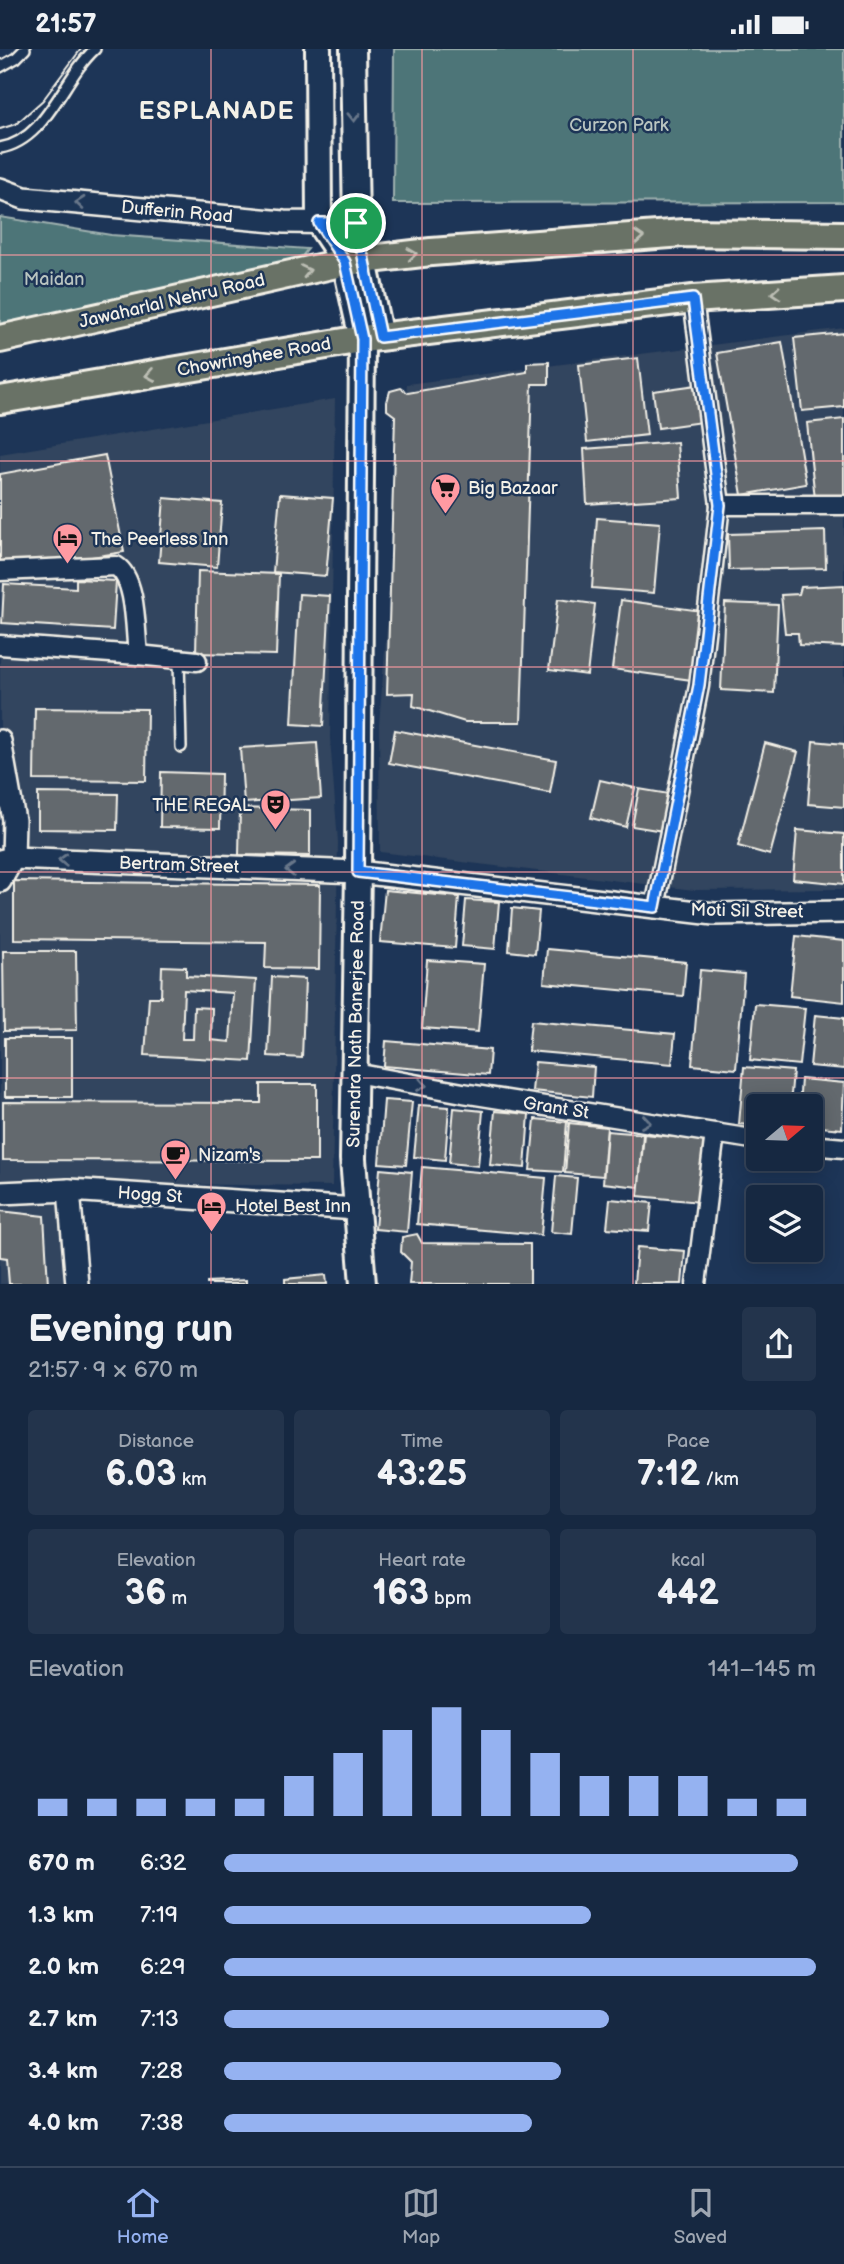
<!DOCTYPE html>
<meta charset="utf-8">
<style>
:root{--surface:#162841;--page:#23344c;--text:#f1f3f6;--muted:#9ea6b1;--line:#35445a;--accent:#95b2f1}
body{margin:0;font-family:"Balsamiq Sans",sans-serif;background:var(--page);color:var(--text);height:100vh;display:flex;flex-direction:column;font-size:26px;white-space:nowrap}
*{box-sizing:border-box;margin:0}
p{font-size:23px;color:var(--muted)}
.icon{flex:none;width:38px;height:38px;fill:none;stroke:currentColor;stroke-width:2;stroke-linecap:round;stroke-linejoin:round}
.map{position:relative;height:1235px;overflow:hidden}
.side{display:flex;flex-direction:column;background:var(--surface);flex:1}
.side>*{flex:none}
.needle{width:46px;rotate:71deg}
.controls{position:absolute;left:746px;top:1045px;display:grid;gap:14px}
.controls a{display:grid;place-items:center;width:77px;height:77px;border-radius:7px;background:var(--surface);box-shadow:0 4px 18px #0003,0 0 0 2px var(--line);font-size:35px}
.pin{position:absolute;display:grid;place-items:center;width:60px;height:60px;color:#fff;margin:-30px;border:4px solid #fff;border-radius:50%;box-shadow:0 2px 7px #0007}
.round{display:grid;place-items:center;flex:none;width:74px;height:74px;border-radius:7px;background:var(--page)}
.summary{display:flex;align-items:center;justify-content:space-between;height:119px;padding:0 28px}
h1{font-size:38px;font-weight:700;line-height:52px}
.stats{display:grid;grid-template-columns:repeat(3,1fr);gap:10px;height:119px;padding:7px 28px}
.stats div{display:grid;align-content:center;border-radius:7px;background:var(--page);text-align:center}
.stats b{font-size:35px;font-weight:700}
.stats small{font-size:19px;font-weight:400}
.stats p{font-size:19px}
.chart{height:196px;padding:14px 28px}
.chart p{display:flex;justify-content:space-between}
.chart svg{width:100%;height:126px;margin-top:7px;stroke:var(--accent);stroke-width:6}
ul{padding:0 28px;list-style:none;font-size:23px}
li{display:grid;grid-template-columns:112px 84px 1fr;align-items:center;height:52px}
li i{height:18px;border-radius:9px;background:var(--accent)}
.status{display:flex;justify-content:space-between;align-items:center;height:49px;padding:0 35px;background:var(--surface);direction:ltr}
.status svg{height:19px;fill:currentColor}
.menu{display:flex;justify-content:space-around;align-items:center;height:98px;border-top:2px solid var(--line);background:var(--surface);font-size:19px;color:var(--muted)}
.menu a{display:grid;justify-items:center;gap:4px}
.menu .active{color:var(--accent)}
.map>svg:first-child{display:block}
.built{fill:#32455e}
.green{fill:#4d7478;stroke:#a0b2b0;stroke-width:2}
.building{fill:#64696e;stroke:#f4f1e8;stroke-width:2;fill-rule:evenodd}
.lines{fill:none;stroke-linecap:round;stroke-linejoin:round}
.service-casing{stroke:#f4f1e8;stroke-width:14}
.minor-casing{stroke:#f4f1e8;stroke-width:23}
.tertiary-casing{stroke:#f4f1e8;stroke-width:26}
.secondary-casing{stroke:#f4f1e8;stroke-width:30}
.primary-casing{stroke:#f4f1e8;stroke-width:32}
.service{stroke:#1d3557;stroke-width:9}
.minor{stroke:#1d3557;stroke-width:18}
.tertiary{stroke:#1d3557;stroke-width:21}
.secondary{stroke:#1d3557;stroke-width:24}
.primary{stroke:#697266;stroke-width:26}
.tram{stroke:#f4f1e8;stroke-width:2}
.oneway{stroke:#68778a}
.oneway2{stroke:#bcbeb4}
.route-casing{stroke:#fff;stroke-width:14}
.route{stroke:#1a73e8;stroke-width:9}
.grid{fill:none;stroke:#ff9aa2;stroke-width:2;stroke-opacity:0.55}
.labels{text-anchor:middle;dominant-baseline:central;stroke-width:5;stroke-linejoin:round;paint-order:stroke}
.park-label{font-size:18px;fill:#bac5c1;stroke:#1d3557}
.street-label{font-size:18px;fill:#f4f1e8;stroke:#1d3557}
.poi-label{font-size:18px;fill:#f4f1e8;stroke:#1d3557;text-anchor:start}
.district-label{font-size:24px;font-weight:bold;letter-spacing:2px;fill:#f4f1e8;stroke:#1d3557}
</style>
<div class="status"><b>21:57</b><svg viewBox="0 0 49 12"><path d="M0 12V9h3v3zM5 12V6h3v6zM10 12V3h3v9zM15 12V0h3v12zM26 1h20v11H26zM47 4h2v5h-2z"/></svg></div>
<div class="map">
<svg width="844" height="1235" viewBox="0 0 844 1235">
<rect width="100%" height="100%" fill="#1d3557"/>
<filter id="ink" filterUnits="userSpaceOnUse"><feTurbulence type="fractalNoise" baseFrequency=".0143" numOctaves="2"/><feDisplacementMap in="SourceGraphic" scale="14" xChannelSelector="R" yChannelSelector="G"/><feConvolveMatrix kernelMatrix="1 2 1 2 8 2 1 2 1" color-interpolation-filters="sRGB"/></filter>
<g filter="url(#ink)">
<!-- built -->
<g class="built">
<path d="M844,279V840L694,841L380,803L379,675L407,335Z"/>
<path d="M335,350L330,689L338,793L332,1137L70,1134L78,1235H0V405Z"/>
</g>
<!-- green -->
<g class="green">
<path d="M394,0H844V153L393,154Z"/>
<path d="M0,168L111,186L308,200L275,240L0,294Z"/>
</g>
<!-- building -->
<g class="building">
<path d="M844,284V358L802,362L794,289Z"/>
<path d="M782,293L806,435L742,446L717,304Z"/>
<path d="M638,309L647,386L587,393L579,316Z"/>
<path d="M549,313V335H532L521,673H465L413,657L414,644L387,645L395,367L387,361V353L390,342L401,339L408,344L527,323V314Z"/>
<path d="M697,336L702,373L658,379L653,342Z"/>
<path d="M844,370V446L815,450L807,374Z"/>
<path d="M677,393L681,449L587,455L584,400Z"/>
<path d="M105,406L124,503L0,522V425Z"/>
<path d="M280,445L333,449L326,527L273,523Z"/>
<path d="M164,449L222,454L217,518L159,513Z"/>
<path d="M597,469L660,474L654,544L592,539Z"/>
<path d="M825,482L826,519L729,521L728,485Z"/>
<path d="M198,522L279,525L276,606L196,604Z"/>
<path d="M76,530L116,532L113,581L2,574L4,535L76,539Z"/>
<path d="M844,536V598L799,596L798,584H785L781,546L799,545L801,538Z"/>
<path d="M299,545L330,547L323,677L292,675Z"/>
<path d="M558,550L595,555L587,626L549,621Z"/>
<path d="M621,551L702,562L692,631L612,620Z"/>
<path d="M725,554L778,556L774,644L721,641Z"/>
<path d="M35,659L147,660L146,732L34,731Z"/>
<path d="M395,681L556,711L550,744L389,714Z"/>
<path d="M813,692L844,695V758L808,755Z"/>
<path d="M317,694L321,749L244,754L240,699Z"/>
<path d="M765,694L798,703L770,806L738,797Z"/>
<path d="M161,723L221,725L220,779L160,778Z"/>
<path d="M600,731L635,739L626,778L591,769Z"/>
<path d="M639,740L669,745L663,782L632,777Z"/>
<path d="M38,744L118,745L117,781L38,780Z"/>
<path d="M240,759L310,761V807L239,806Z"/>
<path d="M797,781L844,785V835L793,830Z"/>
<path d="M14,832L320,836L319,920L265,919L266,893L14,890Z"/>
<path d="M385,841L459,848L455,899L380,893Z"/>
<path d="M466,851L499,853L495,900L462,897Z"/>
<path d="M512,859L539,862L535,905L509,902Z"/>
<path d="M796,887L844,892V953L790,947Z"/>
<path d="M547,900L686,913L683,947L544,934Z"/>
<path d="M3,902H76L77,981L4,982Z"/>
<path d="M427,911L484,915L478,983L422,979Z"/>
<path d="M162,917L186,918V927L256,931L251,1012L145,1006L149,948H161ZM184,941L233,944L230,993L211,991L212,959L194,958L193,990H182Z"/>
<path d="M700,921L744,925L736,1020L692,1016Z"/>
<path d="M272,928L305,930L302,1009L268,1007Z"/>
<path d="M755,955L805,959L799,1016L750,1011Z"/>
<path d="M815,966L844,969V1020L810,1017Z"/>
<path d="M531,972L675,985L672,1015L528,1002Z"/>
<rect x="5" y="989" width="67" height="59"/>
<path d="M386,992L490,1001L488,1026L384,1017Z"/>
<path d="M535,1013L594,1018L592,1048L532,1042Z"/>
<path d="M744,1018L793,1022L790,1057H758V1077L739,1075Z"/>
<path d="M801,1030L844,1034L842,1080L810,1077V1057H799Z"/>
<path d="M261,1035H317V1112L3,1111V1053L261,1054Z"/>
<path d="M384,1051L412,1053L406,1116L379,1114Z"/>
<path d="M419,1056L449,1058L445,1111L414,1108Z"/>
<path d="M454,1059L483,1062L478,1117L449,1114Z"/>
<path d="M495,1062L529,1065L525,1119L490,1116Z"/>
<path d="M535,1070L567,1073L563,1123L530,1121Z"/>
<path d="M569,1074L607,1078L603,1127L565,1124Z"/>
<path d="M607,1082L643,1085L639,1138L603,1134Z"/>
<path d="M644,1085L706,1091L700,1153L638,1147Z"/>
<path d="M422,1118L546,1129L541,1186L417,1175Z"/>
<path d="M380,1120L412,1123L407,1183L375,1180Z"/>
<path d="M556,1127L577,1129L572,1185L551,1183Z"/>
<path d="M610,1150L652,1154L649,1182L607,1179Z"/>
<path d="M0,1162L44,1167L48,1235H9L7,1209L0,1208Z"/>
<path d="M417,1185L422,1194L530,1195V1235H409L411,1213L401,1203L402,1188Z"/>
<path d="M637,1198L685,1202L682,1235H634Z"/>
<path d="M326,1226L327,1235H285V1230Z"/>
<path d="M246,1231V1235H207V1233Z"/>
</g>
<g class="lines">
<defs>
<g id="service">
<path d="M0,18L16,9L25,0"/>
<path d="M0,99C47,91 62,30 95,0"/>
<path d="M179,610L181,698"/>
</g>
<g id="minor">
<path d="M720,456H844"/>
<path d="M0,522L116,517C137,530 135,582 138,606L0,596"/>
<path d="M138,606L197,612"/>
<path d="M655,858L699,637L720,456L693,250"/>
<path d="M355,1024L463,1044L758,1091"/>
<path d="M810,1096L844,1099"/>
<path d="M696,1235L715,1084"/>
</g>
<g id="tertiary">
<path d="M0,140L24,149L284,173L356,174"/>
<path d="M0,692L14,771L13,809L0,832"/>
<path d="M0,812L13,809L358,823L714,865L844,863"/>
<path d="M69,1141L77,1235"/>
<path d="M0,1144L69,1141L357,1160"/>
</g>
<g id="secondary">
<path d="M318,0L319,174L345,213L362,290L358,823L353,1110L363,1235"/>
<path d="M353,0L356,174L380,288"/>
</g>
<g id="primary">
<path d="M0,290L345,213L431,203L684,184L844,186"/>
<path d="M0,351L362,290L693,250L844,240"/>
</g>
</defs>
<!-- service casing -->
<use href="#service" class="service-casing"/>
<!-- minor casing -->
<use href="#minor" class="minor-casing"/>
<!-- tertiary casing -->
<use href="#tertiary" class="tertiary-casing"/>
<!-- secondary casing -->
<use href="#secondary" class="secondary-casing"/>
<!-- primary casing -->
<use href="#primary" class="primary-casing"/>
<!-- service -->
<use href="#service" class="service"/>
<!-- minor -->
<use href="#minor" class="minor"/>
<!-- tertiary -->
<use href="#tertiary" class="tertiary"/>
<!-- secondary -->
<use href="#secondary" class="secondary"/>
<!-- primary -->
<use href="#primary" class="primary"/>
<!-- tram -->
<path class="tram" d="M0,80L16,75L43,51L81,0"/>
</g>
<!-- one-way arrows -->
<defs><path id="oneway-chevron" d="M-2-3.5L2.5 0L-2 3.5" fill="none" stroke-width="1.6" stroke-linecap="round" stroke-linejoin="round" transform="scale(1.75)"/></defs>
<g class="oneway">
<use href="#oneway-chevron" transform="translate(354 68) rotate(89)"/>
<use href="#oneway-chevron" transform="translate(80 154) rotate(-175)"/>
<use href="#oneway-chevron" transform="translate(63 811) rotate(-178)"/>
<use href="#oneway-chevron" transform="translate(290 821) rotate(-178)"/>
<use href="#oneway-chevron" transform="translate(422 1036) rotate(10)"/>
<use href="#oneway-chevron" transform="translate(646 1073) rotate(9)"/>
</g>
<g class="oneway2">
<use href="#oneway-chevron" transform="translate(639 188) rotate(-4)"/>
<use href="#oneway-chevron" transform="translate(412 205) rotate(-7)"/>
<use href="#oneway-chevron" transform="translate(306 222) rotate(-13)"/>
<use href="#oneway-chevron" transform="translate(776 244) rotate(176)"/>
<use href="#oneway-chevron" transform="translate(150 326) rotate(170)"/>
</g>
</g>
<g class="lines" filter="url(#ink)">
<defs>
<path id="route" d="M319,174H356L380,288L693,250L720,456L699,636L655,858L358,823L362,290L345,213Z"/>
</defs>
<!-- route casing -->
<use href="#route" class="route-casing"/>
<!-- route -->
<use href="#route" class="route"/>
</g>
<!-- grid -->
<path class="grid" d="M211,0V1235M422,0V1235M633,0V1235M0,206H844M0,412H844M0,618H844M0,823H844M0,1029H844"/>
<!-- icons -->
<defs>
<symbol id="supermarket-pin" viewBox="-11 -11 22 30"><path d="M0 17L-7.5 6A9.5 9.5 0 1 1 7.5 6Z" fill="#ff9aa2" stroke="#1d3557"/><path d="M-6-5.5h2.5l.6 2H6L4.5 2H-2.5L-4.4-4H-6ZM-1.5 3.2a1.3 1.3 0 1 0 .1 0ZM3 3.2a1.3 1.3 0 1 0 .1 0Z" fill="#111"/></symbol>
<symbol id="hotel-pin" viewBox="-11 -11 22 30"><path d="M0 17L-7.5 6A9.5 9.5 0 1 1 7.5 6Z" fill="#ff9aa2" stroke="#1d3557"/><path d="M-6-4.5h1.5V1H6V5H4.5V3h-9V5H-6ZM-4 0a1.8 1.8 0 1 1 3.6 0ZM.5 0V-2.5h3Q6-2.5 6 0Z" fill="#111"/></symbol>
<symbol id="theatre-pin" viewBox="-11 -11 22 30"><path d="M0 17L-7.5 6A9.5 9.5 0 1 1 7.5 6Z" fill="#ff9aa2" stroke="#1d3557"/><path d="M-5-5.5Q0-4 5-5.5V0Q5 5 0 6Q-5 5-5 0ZM-3.3-2.5H-1v1.5H-3.3ZM1-2.5H3.3v1.5H1ZM-2.8 1Q0 5.5 2.8 1Z" fill="#111"/></symbol>
<symbol id="cafe-pin" viewBox="-11 -11 22 30"><path d="M0 17L-7.5 6A9.5 9.5 0 1 1 7.5 6Z" fill="#ff9aa2" stroke="#1d3557"/><path d="M-5.5-4.5H6V0H3Q3 3.5 0 3.5H-2.5Q-5.5 3.5-5.5 0ZM3-3.2v2h1.7v-2ZM-6 4.5H4V6H-6Z" fill="#111"/></symbol>
</defs>
<g fill-rule="evenodd">
<use href="#supermarket-pin" x="428" y="422" width="35" height="47"/>
<use href="#hotel-pin" x="50" y="472" width="35" height="47"/>
<use href="#theatre-pin" x="258" y="738" width="35" height="47"/>
<use href="#cafe-pin" x="158" y="1088" width="35" height="47"/>
<use href="#hotel-pin" x="194" y="1140" width="35" height="47"/>
</g>
<g class="labels">
<!-- park labels -->
<g class="park-label">
<text x="619" y="76">Curzon Park</text>
<text x="54" y="230">Maidan</text>
</g>
<!-- street labels -->
<g class="street-label">
<text transform="translate(177 163) rotate(5)">Dufferin Road</text>
<text transform="translate(172 252) rotate(-13)">Jawaharlal Nehru Road</text>
<text transform="translate(254 308) rotate(-10)">Chowringhee Road</text>
<text transform="translate(179 816) rotate(2)">Bertram Street</text>
<text transform="translate(747 862) rotate(1)">Moti Sil Street</text>
<text transform="translate(356 975) rotate(-89)">Surendra Nath Banerjee Road</text>
<text transform="translate(556 1059) rotate(9)">Grant St</text>
<text transform="translate(150 1146) rotate(4)">Hogg St</text>
</g>
<!-- poi labels -->
<g class="poi-label">
<text x="468" y="439">Big Bazaar</text>
<text x="91" y="490">The Peerless Inn</text>
<text x="252" y="756" text-anchor="end">THE REGAL</text>
<text x="198" y="1106">Nizam's</text>
<text x="235" y="1157">Hotel Best Inn</text>
</g>
<!-- district labels -->
<g class="district-label">
<text x="217" y="62">ESPLANADE</text>
</g>
</g>
</svg>
<div class="controls">
<a><svg class="needle" viewBox="-14 -14 28 28"><path d="M0-13l5 13h-10z" fill="#e53935"/><path d="M0 13l5-13h-10z" fill="#9ea6b1"/></svg></a>
<a><svg class="icon" aria-label="layers" viewBox="0 0 24 24"><path d="M12 4l9 5-9 5-9-5zM3 14l9 5 9-5"/></svg></a>
</div>
<div class="pin" style="left:356px;top:174px;background:#1e9e55"><svg class="icon" aria-label="arrive" viewBox="0 0 24 24"><path d="M6 21V4h12l-3 4 3 4H6"/></svg></div>
</div>
<section class="side">
<div class="summary"><div><h1>Evening run</h1><p>21:57 · 9 × 670 m</p></div><a class="round"><svg class="icon" aria-label="share" viewBox="0 0 24 24"><path d="M12 15V3M7 8l5-5 5 5M5 13v7h14v-7"/></svg></a></div>
<div class="stats">
<div><p>Distance</p><b>6.03<small> km</small></b></div>
<div><p>Time</p><b>43:25</b></div>
<div><p>Pace</p><b>7:12<small> /km</small></b></div>
</div>
<div class="stats">
<div><p>Elevation</p><b>36<small> m</small></b></div>
<div><p>Heart rate</p><b>163<small> bpm</small></b></div>
<div><p>kcal</p><b>442</b></div>
</div>
<div class="chart"><p><span>Elevation</span>141–145 m</p>
<svg viewBox="0 0 160 44" preserveAspectRatio="none"><path d="M5 44V38M15 44V38M25 44V38M35 44V38M45 44V38M55 44V30M65 44V22M75 44V14M85 44V6M95 44V14M105 44V22M115 44V30M125 44V30M135 44V30M145 44V38M155 44V38"/></svg>
</div>
<ul>
<li><b>670 m</b>6:32<i style="width:97%"></i></li>
<li><b>1.3 km</b>7:19<i style="width:62%"></i></li>
<li><b>2.0 km</b>6:29<i style="width:100%"></i></li>
<li><b>2.7 km</b>7:13<i style="width:65%"></i></li>
<li><b>3.4 km</b>7:28<i style="width:57%"></i></li>
<li><b>4.0 km</b>7:38<i style="width:52%"></i></li>
</ul>
</section>
<nav class="menu">
<a class="active"><svg class="icon" aria-label="home" viewBox="0 0 24 24"><path d="M3 11l9-7 9 7M6 9v11h12V9"/></svg>Home</a>
<a><svg class="icon" aria-label="map" viewBox="0 0 24 24"><path d="M3 6l6-2 6 2 6-2v14l-6 2-6-2-6 2zM9 4v14M15 6v14"/></svg>Map</a>
<a><svg class="icon" aria-label="saved" viewBox="0 0 24 24"><path d="M7 4h10v16l-5-4-5 4z"/></svg>Saved</a>
</nav>
